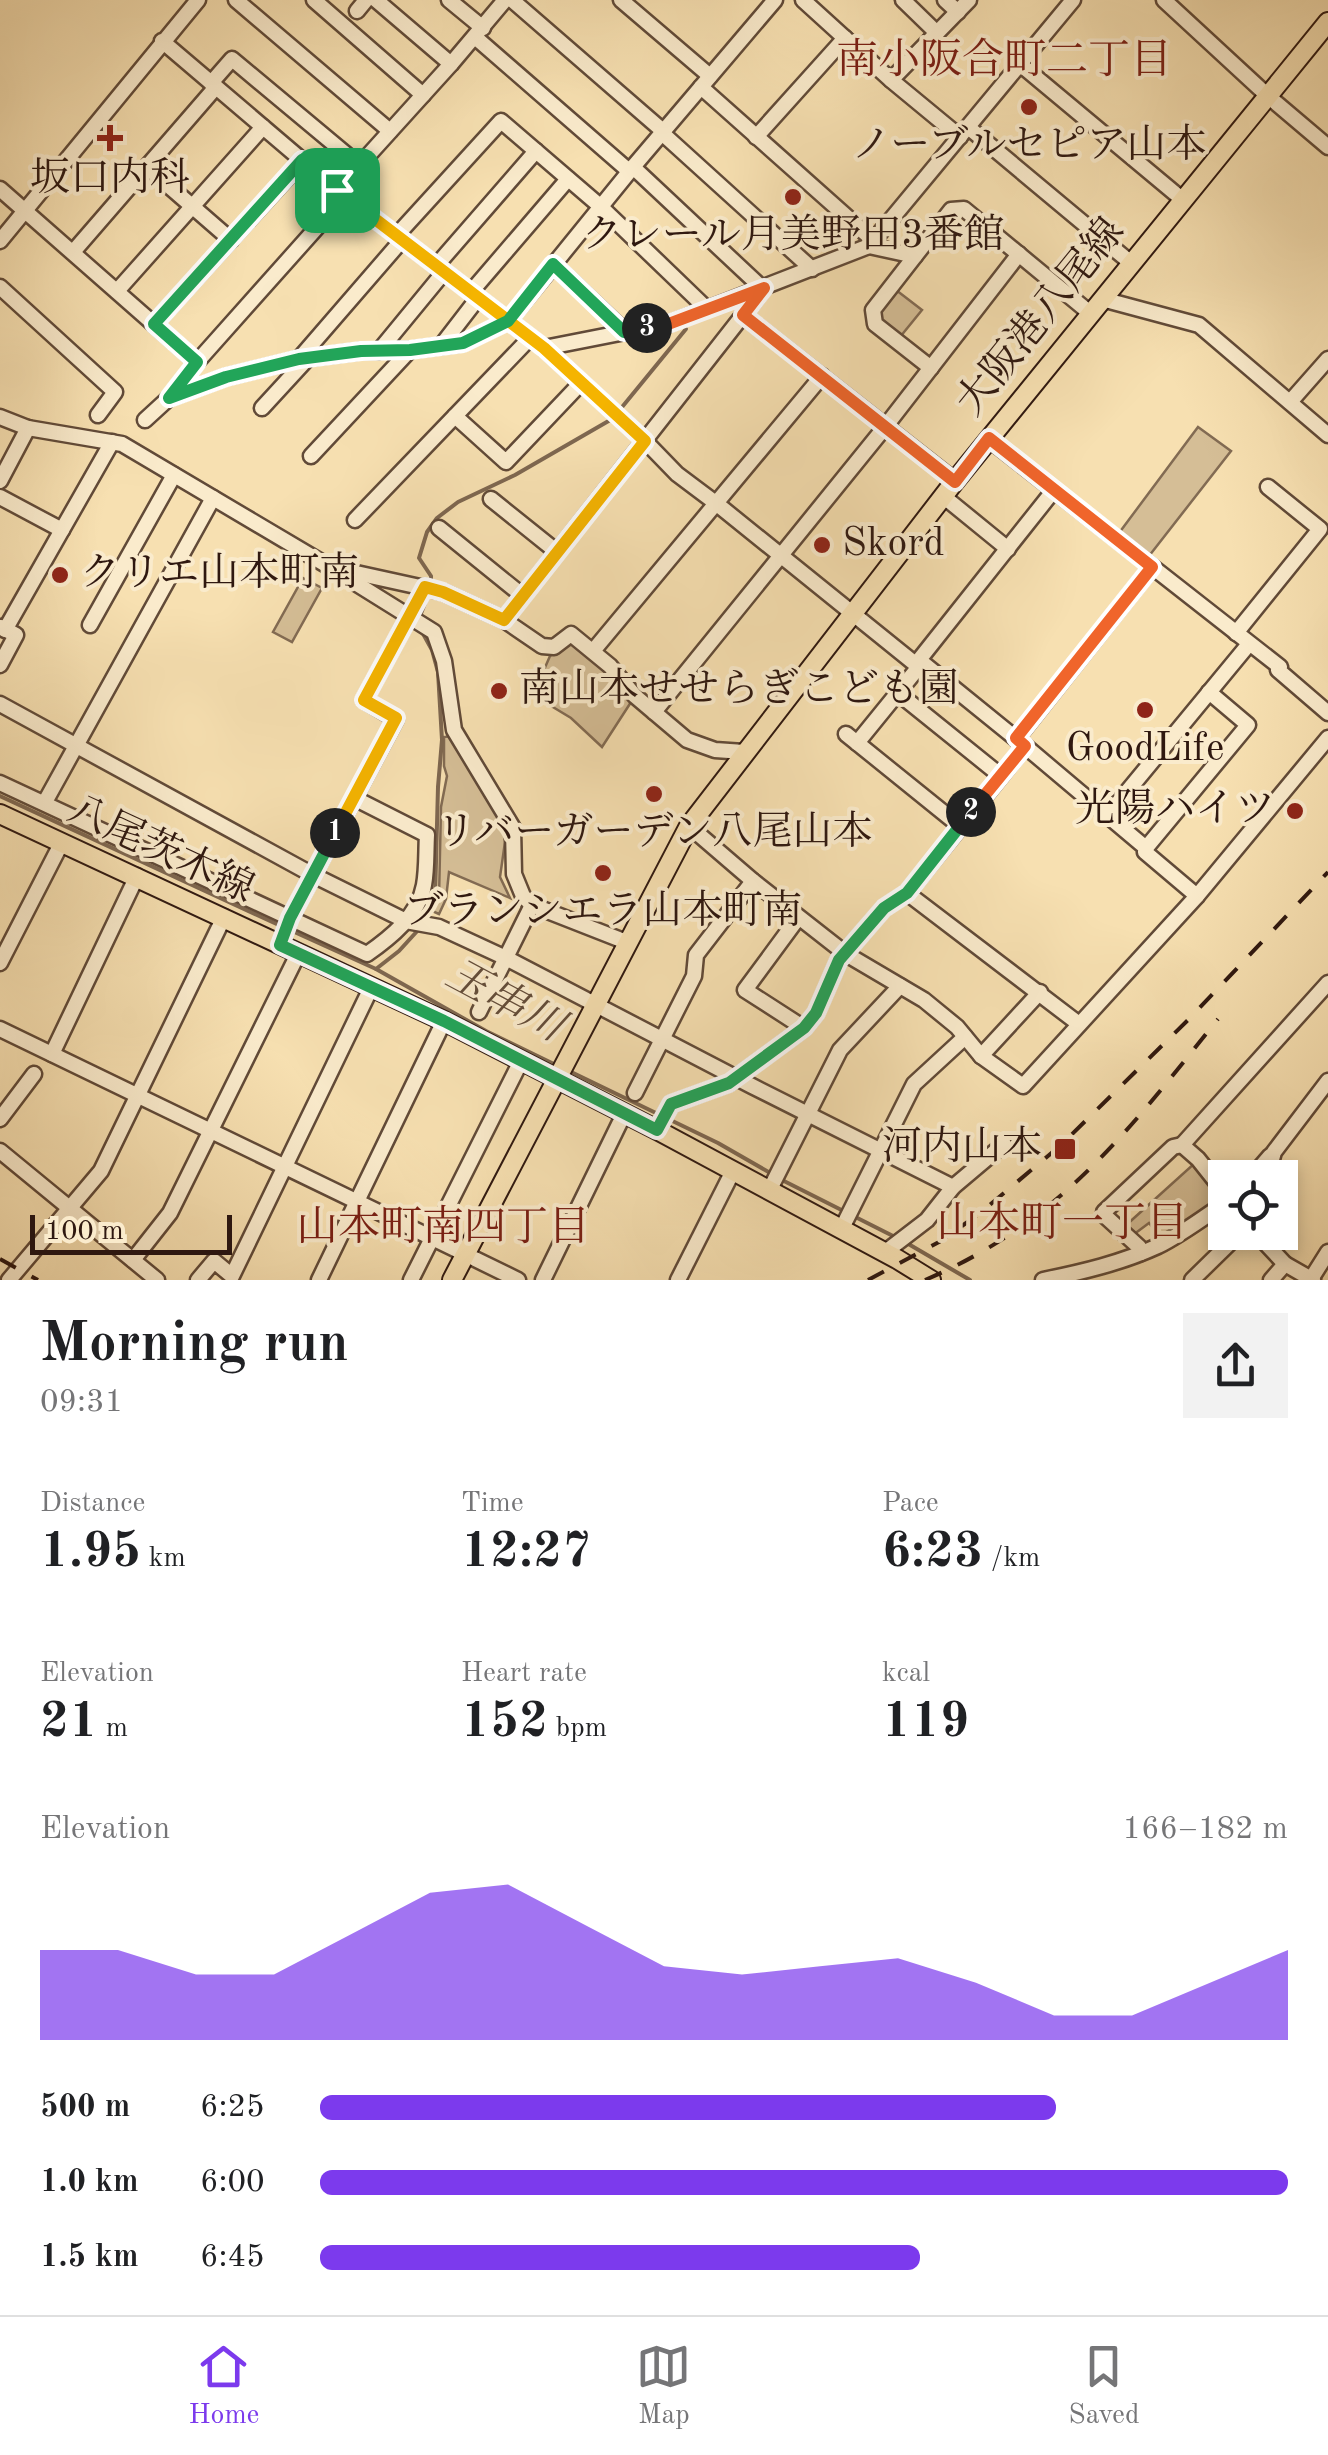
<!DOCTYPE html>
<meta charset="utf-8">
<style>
:root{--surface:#fff;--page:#f2f2f2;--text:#202124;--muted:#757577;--line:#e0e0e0;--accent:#7c3aed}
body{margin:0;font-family:"Old Standard TT","Noto Serif JP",serif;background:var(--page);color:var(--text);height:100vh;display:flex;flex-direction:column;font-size:38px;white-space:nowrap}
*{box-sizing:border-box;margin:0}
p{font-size:32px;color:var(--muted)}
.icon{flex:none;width:55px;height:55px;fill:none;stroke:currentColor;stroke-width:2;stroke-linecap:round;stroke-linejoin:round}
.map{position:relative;height:1280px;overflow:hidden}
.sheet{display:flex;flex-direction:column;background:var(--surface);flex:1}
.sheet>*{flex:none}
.tools{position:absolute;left:1208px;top:1160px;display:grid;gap:20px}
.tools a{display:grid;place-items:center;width:90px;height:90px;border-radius:0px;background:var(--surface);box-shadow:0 5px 15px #0003;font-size:50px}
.scale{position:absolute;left:30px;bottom:25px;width:202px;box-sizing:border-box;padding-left:10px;border:5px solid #2f1810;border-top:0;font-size:28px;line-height:35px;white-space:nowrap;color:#2f1810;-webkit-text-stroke:8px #faebcc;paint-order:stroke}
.pin{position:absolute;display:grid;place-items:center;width:85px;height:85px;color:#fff;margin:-42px;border-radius:20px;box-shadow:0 5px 15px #0006}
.km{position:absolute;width:50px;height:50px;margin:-25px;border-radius:50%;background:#222;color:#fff;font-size:28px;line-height:50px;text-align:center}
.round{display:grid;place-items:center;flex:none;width:105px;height:105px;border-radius:0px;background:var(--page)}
.overview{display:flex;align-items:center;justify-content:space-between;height:170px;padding:0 40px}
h1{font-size:55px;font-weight:700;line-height:75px}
.metrics{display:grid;grid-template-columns:repeat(3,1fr);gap:15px;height:170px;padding:10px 40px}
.metrics div{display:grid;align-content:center}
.metrics b{font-size:50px;font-weight:700}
.metrics small{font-size:28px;font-weight:400}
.metrics p{font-size:28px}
.chart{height:280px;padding:20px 40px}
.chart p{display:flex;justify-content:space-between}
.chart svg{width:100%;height:180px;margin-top:10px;fill:var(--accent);opacity:.7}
ul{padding:0 40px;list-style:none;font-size:32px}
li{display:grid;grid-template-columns:160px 120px 1fr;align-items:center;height:75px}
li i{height:25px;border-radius:12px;background:var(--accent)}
.tabs{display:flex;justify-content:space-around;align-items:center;height:140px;border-top:2px solid var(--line);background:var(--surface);font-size:28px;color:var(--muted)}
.tabs a{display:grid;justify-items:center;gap:5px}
.tabs .active{color:var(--accent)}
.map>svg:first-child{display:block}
.green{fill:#d5be96;stroke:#826b53;stroke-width:2.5}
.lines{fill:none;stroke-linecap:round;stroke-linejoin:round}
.stream{stroke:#7e6750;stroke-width:4}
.minor-casing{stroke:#614a38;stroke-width:19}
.major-casing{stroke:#2f1810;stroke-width:22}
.minor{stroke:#faebcc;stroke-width:14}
.major{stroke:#f7e0b1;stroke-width:18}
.rail{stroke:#2f1810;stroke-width:4;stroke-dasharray:18 18;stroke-linecap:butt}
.split-1-casing{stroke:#fff;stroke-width:20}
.split-2-casing{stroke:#fff;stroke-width:20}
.split-3-casing{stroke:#fff;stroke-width:20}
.split-4-casing{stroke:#fff;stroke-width:20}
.split-1{stroke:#f5b400;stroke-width:12}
.split-2{stroke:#22a559;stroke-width:12}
.split-3{stroke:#f0652b;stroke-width:12}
.split-4{stroke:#22a559;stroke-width:12}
.poi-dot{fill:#8f2418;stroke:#faebcc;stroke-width:4}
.labels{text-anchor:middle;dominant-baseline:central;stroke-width:8;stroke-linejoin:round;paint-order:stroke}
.poi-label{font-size:40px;fill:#2f1810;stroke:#faebcc}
.street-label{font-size:40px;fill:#2f1810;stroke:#faebcc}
.neighbourhood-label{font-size:42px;fill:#7a1f14;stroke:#faebcc}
.water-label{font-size:42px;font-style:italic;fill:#644d3a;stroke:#faebcc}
</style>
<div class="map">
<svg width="1328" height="1280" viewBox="0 0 1328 1280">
<rect width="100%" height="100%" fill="#f7e0b1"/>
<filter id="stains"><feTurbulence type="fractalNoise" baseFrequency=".002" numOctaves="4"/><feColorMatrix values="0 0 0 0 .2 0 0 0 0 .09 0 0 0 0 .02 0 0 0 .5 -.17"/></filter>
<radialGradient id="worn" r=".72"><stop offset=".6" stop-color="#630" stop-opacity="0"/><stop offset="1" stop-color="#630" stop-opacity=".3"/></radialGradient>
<!-- green -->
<g class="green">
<path d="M896,290L922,310L900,337L879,321L876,315Z"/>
<path d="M1198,427L1231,451L1149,556L1119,533Z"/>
<path d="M303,578L322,588L292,642L273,632Z"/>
<path d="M568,640L604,666L633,699L602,747L571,718L533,695L550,656Z"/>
<path d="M452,736L502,822L505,842L500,877L510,898L449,872L446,899L439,914L432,911L439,898L441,807L447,776L444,766V737Z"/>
<path d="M1196,1162L1225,1196L1162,1239L1149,1223L1133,1235L1123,1228Z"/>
</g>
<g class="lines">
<!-- stream -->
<g class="stream">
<path d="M618,412L686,329"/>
<path d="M431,583V576L419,558L427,532L437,518L458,502L515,475L612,419"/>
<path d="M420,616L429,593"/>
<path d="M421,630L432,650L438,672L442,740L438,787L435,899L424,919"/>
<path d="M0,796L281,926"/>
<path d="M290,930L376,969L486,1031L558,1066"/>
<path d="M376,969L399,951L420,928"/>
<path d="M567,1070L718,1143L772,1174"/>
<path d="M780,1179L897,1238"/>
<path d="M905,1242L970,1280"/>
</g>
<defs>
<g id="minor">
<path d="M236,0L390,131"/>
<path d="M314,0L423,95"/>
<path d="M376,0L451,64"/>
<path d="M449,0L483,28"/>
<path d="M512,0L663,131"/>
<path d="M621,0L710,76"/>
<path d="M803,0L891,80L960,137"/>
<path d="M903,0L937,33"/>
<path d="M945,0L958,12"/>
<path d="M1164,0L1268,96L1328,147"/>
<path d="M357,11L366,0"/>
<path d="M475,37L629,171"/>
<path d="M162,41L337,190L544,348L645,441L677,474L717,504L919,667"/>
<path d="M1020,64L1183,200"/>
<path d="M891,80L969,0"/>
<path d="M211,83L232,59L359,165"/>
<path d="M701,87L874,241"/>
<path d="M968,127L1131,263"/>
<path d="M662,133L812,269"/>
<path d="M756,137L845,38"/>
<path d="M147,167L231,240"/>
<path d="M633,167L762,288"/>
<path d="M0,189L197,362"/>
<path d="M337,190L451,64L505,0"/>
<path d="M397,235L501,121L600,206L707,309"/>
<path d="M0,241L198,0"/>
<path d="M869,246L915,256L951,210L964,209L1090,313"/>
<path d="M73,252L216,87"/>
<path d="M915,256L873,310L875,324L931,368"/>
<path d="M553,264L625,332"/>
<path d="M436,266L536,151"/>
<path d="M0,287L115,392L98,415"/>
<path d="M117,291L263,127"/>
<path d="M471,292L568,179"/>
<path d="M1102,299L1199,325L1328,435"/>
<path d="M743,315L955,481"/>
<path d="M154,324L302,161"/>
<path d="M441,346L478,298"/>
<path d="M544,348L671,323L869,246L1073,0"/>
<path d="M379,351L444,272"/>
<path d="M299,359L402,240"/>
<path d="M169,398L226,377L299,359L361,351L410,350L463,343L508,321L633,167L775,0"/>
<path d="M1290,402L1328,359"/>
<path d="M262,408L308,358"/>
<path d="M455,416L506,462L581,383"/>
<path d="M0,417L28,428L122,444L333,569L434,632L444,661L454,730L513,828L514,874L523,896L532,905L629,943"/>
<path d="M145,420L169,398L197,362L345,196"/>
<path d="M989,439L1280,667L1278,670L1328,713"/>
<path d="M311,456L410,350"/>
<path d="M0,481L28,428"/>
<path d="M1054,490L919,660L1025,746L1146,848L1145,852L1197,896"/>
<path d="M943,496L1008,549"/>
<path d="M0,497L62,530"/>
<path d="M491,499L557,552"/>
<path d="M355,520L529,339"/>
<path d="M439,528L523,596"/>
<path d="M338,569L443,592L504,620"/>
<path d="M90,625L174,475"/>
<path d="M5,630L112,442"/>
<path d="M1236,633L1320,529L1268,487"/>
<path d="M593,651L822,376"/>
<path d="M0,665L16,635L1,627"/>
<path d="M898,693L1001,776"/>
<path d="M0,704L313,875L406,921L439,927L506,958L752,1086L953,1187"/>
<path d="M654,712L885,427L1019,254"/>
<path d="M846,734L960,826"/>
<path d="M1016,739L1152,567"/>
<path d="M857,743L922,663"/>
<path d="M744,752L715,750L687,740L635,696L610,666L571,634L554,647L542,646L504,620L765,287"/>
<path d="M0,783L367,954C390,938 419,915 424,885C427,869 426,852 427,835L354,798"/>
<path d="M45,802L213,498"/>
<path d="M1107,816L1249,644"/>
<path d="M689,826L753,881L846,954L924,1000L957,1027L981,1056L1023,1086L1197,896L1328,738"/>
<path d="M1146,848L1248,725L1209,692"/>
<path d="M907,893L1079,1024"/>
<path d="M798,918L745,990L804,1028"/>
<path d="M280,945L290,918L396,719L364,700L425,587"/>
<path d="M0,963L61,844"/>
<path d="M479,1012L532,905"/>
<path d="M0,1029L457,1250"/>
<path d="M52,1054L137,876"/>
<path d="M981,1056L1040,992"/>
<path d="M635,1093L694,976L696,955L753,881"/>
<path d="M0,1119L34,1074"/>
<path d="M657,1130L671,1104L729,1083L804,1028L816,1013L839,960L884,908L907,893L1025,746"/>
<path d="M0,1151L157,1280"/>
<path d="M1251,1178L1270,1156"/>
<path d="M1267,1178L1274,1152L1328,1081"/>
<path d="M769,1191L840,1050L900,986"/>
<path d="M1225,1193L1198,1159L1182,1145L1328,983"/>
<path d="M841,1230L914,1084L965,1037"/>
<path d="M1255,1232L1285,1264L1313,1280"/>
<path d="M884,1253L927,1220L953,1187L1004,1144"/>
<path d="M1141,1253L1139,1247L1104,1215V1212L1173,1147L1182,1145"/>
<path d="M475,1259L518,1280"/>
<path d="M133,1260L170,1213L298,954"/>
<path d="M1311,1279L1328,1252"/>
<path d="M9,1280L101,1171L224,917"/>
<path d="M198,1280L214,1261L232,1276L371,988"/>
<path d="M319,1280L444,1021"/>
<path d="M411,1280L521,1061"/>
<path d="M543,1280L624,1114"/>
<path d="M678,1280L733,1171"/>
<path d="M1043,1280C1082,1272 1121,1263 1158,1246C1182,1234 1203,1218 1225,1203"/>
<path d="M1192,1280L1241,1232"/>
<path d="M1271,1280L1285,1264"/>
</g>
<g id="major">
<path d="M0,814L444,1021L657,1130L897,1259L931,1280"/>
<path d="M452,1280L689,826L955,481L1328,22"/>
</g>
</defs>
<!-- minor casing -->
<use href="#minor" class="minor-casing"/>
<!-- major casing -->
<use href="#major" class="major-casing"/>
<!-- minor -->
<use href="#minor" class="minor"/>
<!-- major -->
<use href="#major" class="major"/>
<!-- rail -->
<g class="rail">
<path d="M0,1259L38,1280"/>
<path d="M868,1280L939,1242L979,1214L1061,1145L1190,1018L1328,872"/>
<path d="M925,1280C1061,1222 1129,1130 1218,1019"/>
</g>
</g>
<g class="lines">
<defs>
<path id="split-1" d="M335,833L396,718L364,700L425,587L443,592L504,620L645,441L544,348L337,190"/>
<path id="split-2" d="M335,833L290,918L280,945L444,1021L657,1130L671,1104L729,1083L804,1028L816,1013L839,960L884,908L907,893L971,812"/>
<path id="split-3" d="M647,328L671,323L764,288L743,315L955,482L989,438L1152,567L1016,738L1025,746L971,812"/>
<path id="split-4" d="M337,190L302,160L154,324L197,362L169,398L226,377L299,359L361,351L410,350L463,343L508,321L553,264L624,332L647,328"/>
</defs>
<!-- split-1 casing -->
<use href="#split-1" class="split-1-casing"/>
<!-- split-2 casing -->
<use href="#split-2" class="split-2-casing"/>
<!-- split-3 casing -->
<use href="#split-3" class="split-3-casing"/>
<!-- split-4 casing -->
<use href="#split-4" class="split-4-casing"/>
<!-- split-1 -->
<use href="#split-1" class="split-1"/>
<!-- split-2 -->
<use href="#split-2" class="split-2"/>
<!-- split-3 -->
<use href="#split-3" class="split-3"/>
<!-- split-4 -->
<use href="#split-4" class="split-4"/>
</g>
<!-- markers -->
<g class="poi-dot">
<circle cx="1029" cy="107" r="10"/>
<path d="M105 123h10v10h10v10h-10v10h-10v-10h-10v-10h10z"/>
<circle cx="793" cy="197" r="10"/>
<circle cx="822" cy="545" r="10"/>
<circle cx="60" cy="575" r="10"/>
<circle cx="499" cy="691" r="10"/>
<circle cx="1145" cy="710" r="10"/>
<circle cx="654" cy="794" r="10"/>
<circle cx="1295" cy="811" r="10"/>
<circle cx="603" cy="873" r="10"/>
<rect x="1053" y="1137" width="24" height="24" rx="5"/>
</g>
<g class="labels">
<!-- poi labels -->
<g class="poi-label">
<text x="1029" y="147">ノーブルセピア山本</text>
<text x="110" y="180">坂口内科</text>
<text x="793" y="237">クレール月美野田3番館</text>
<text x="842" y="545" text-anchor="start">Skord</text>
<text x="80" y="575" text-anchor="start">クリエ山本町南</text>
<text x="519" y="691" text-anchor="start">南山本せせらぎこども園</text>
<text x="1145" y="750">GoodLife</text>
<text x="1275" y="811" text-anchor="end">光陽ハイツ</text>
<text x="654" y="834">リバーガーデン八尾山本</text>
<text x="603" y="913">ブランシエラ山本町南</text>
<text x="1042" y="1149" text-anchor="end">河内山本</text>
</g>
<!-- street labels -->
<g class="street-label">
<text transform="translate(1042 318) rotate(-51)">大阪港八尾線</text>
<text transform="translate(160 851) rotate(25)">八尾茨木線</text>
</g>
<!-- neighbourhood labels -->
<g class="neighbourhood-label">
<text x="1004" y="62">南小阪合町二丁目</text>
<text x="1062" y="1225">山本町一丁目</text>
<text x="443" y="1229">山本町南四丁目</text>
</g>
<!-- water labels -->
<g class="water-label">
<text transform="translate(504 1002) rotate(28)">玉串川</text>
</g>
</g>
<rect width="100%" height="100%" filter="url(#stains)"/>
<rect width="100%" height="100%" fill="url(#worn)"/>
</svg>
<div class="tools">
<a><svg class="icon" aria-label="locate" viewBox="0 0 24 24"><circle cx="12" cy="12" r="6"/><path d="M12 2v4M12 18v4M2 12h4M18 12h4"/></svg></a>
</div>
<div class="scale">100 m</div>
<div class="pin" style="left:337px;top:190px;background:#1e9e55"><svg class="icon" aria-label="arrive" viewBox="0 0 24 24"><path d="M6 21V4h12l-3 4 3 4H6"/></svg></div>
<b class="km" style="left:335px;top:833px">1</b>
<b class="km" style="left:971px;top:812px">2</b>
<b class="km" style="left:647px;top:328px">3</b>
</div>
<section class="sheet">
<div class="overview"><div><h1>Morning run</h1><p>09:31</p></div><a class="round"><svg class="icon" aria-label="share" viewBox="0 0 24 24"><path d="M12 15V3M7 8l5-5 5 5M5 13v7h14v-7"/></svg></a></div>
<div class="metrics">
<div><p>Distance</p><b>1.95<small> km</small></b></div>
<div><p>Time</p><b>12:27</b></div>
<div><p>Pace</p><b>6:23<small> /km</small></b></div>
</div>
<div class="metrics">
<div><p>Elevation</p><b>21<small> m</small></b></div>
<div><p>Heart rate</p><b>152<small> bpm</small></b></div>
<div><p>kcal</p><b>119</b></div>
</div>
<div class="chart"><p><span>Elevation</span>166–182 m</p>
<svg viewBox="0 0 160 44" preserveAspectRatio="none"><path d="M0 44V22L10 22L20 28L30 28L40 18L50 8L60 6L70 16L80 26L90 28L100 26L110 24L120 30L130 38L140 38L150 30L160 22V44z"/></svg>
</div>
<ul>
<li><b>500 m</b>6:25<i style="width:76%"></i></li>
<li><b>1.0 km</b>6:00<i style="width:100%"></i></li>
<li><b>1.5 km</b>6:45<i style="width:62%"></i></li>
</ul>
</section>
<nav class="tabs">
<a class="active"><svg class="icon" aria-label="home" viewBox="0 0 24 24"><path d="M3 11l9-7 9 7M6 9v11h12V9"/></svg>Home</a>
<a><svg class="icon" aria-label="map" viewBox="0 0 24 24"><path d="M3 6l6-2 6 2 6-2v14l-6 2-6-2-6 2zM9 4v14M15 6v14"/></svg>Map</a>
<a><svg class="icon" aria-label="saved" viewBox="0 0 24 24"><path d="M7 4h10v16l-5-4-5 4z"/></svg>Saved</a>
</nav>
